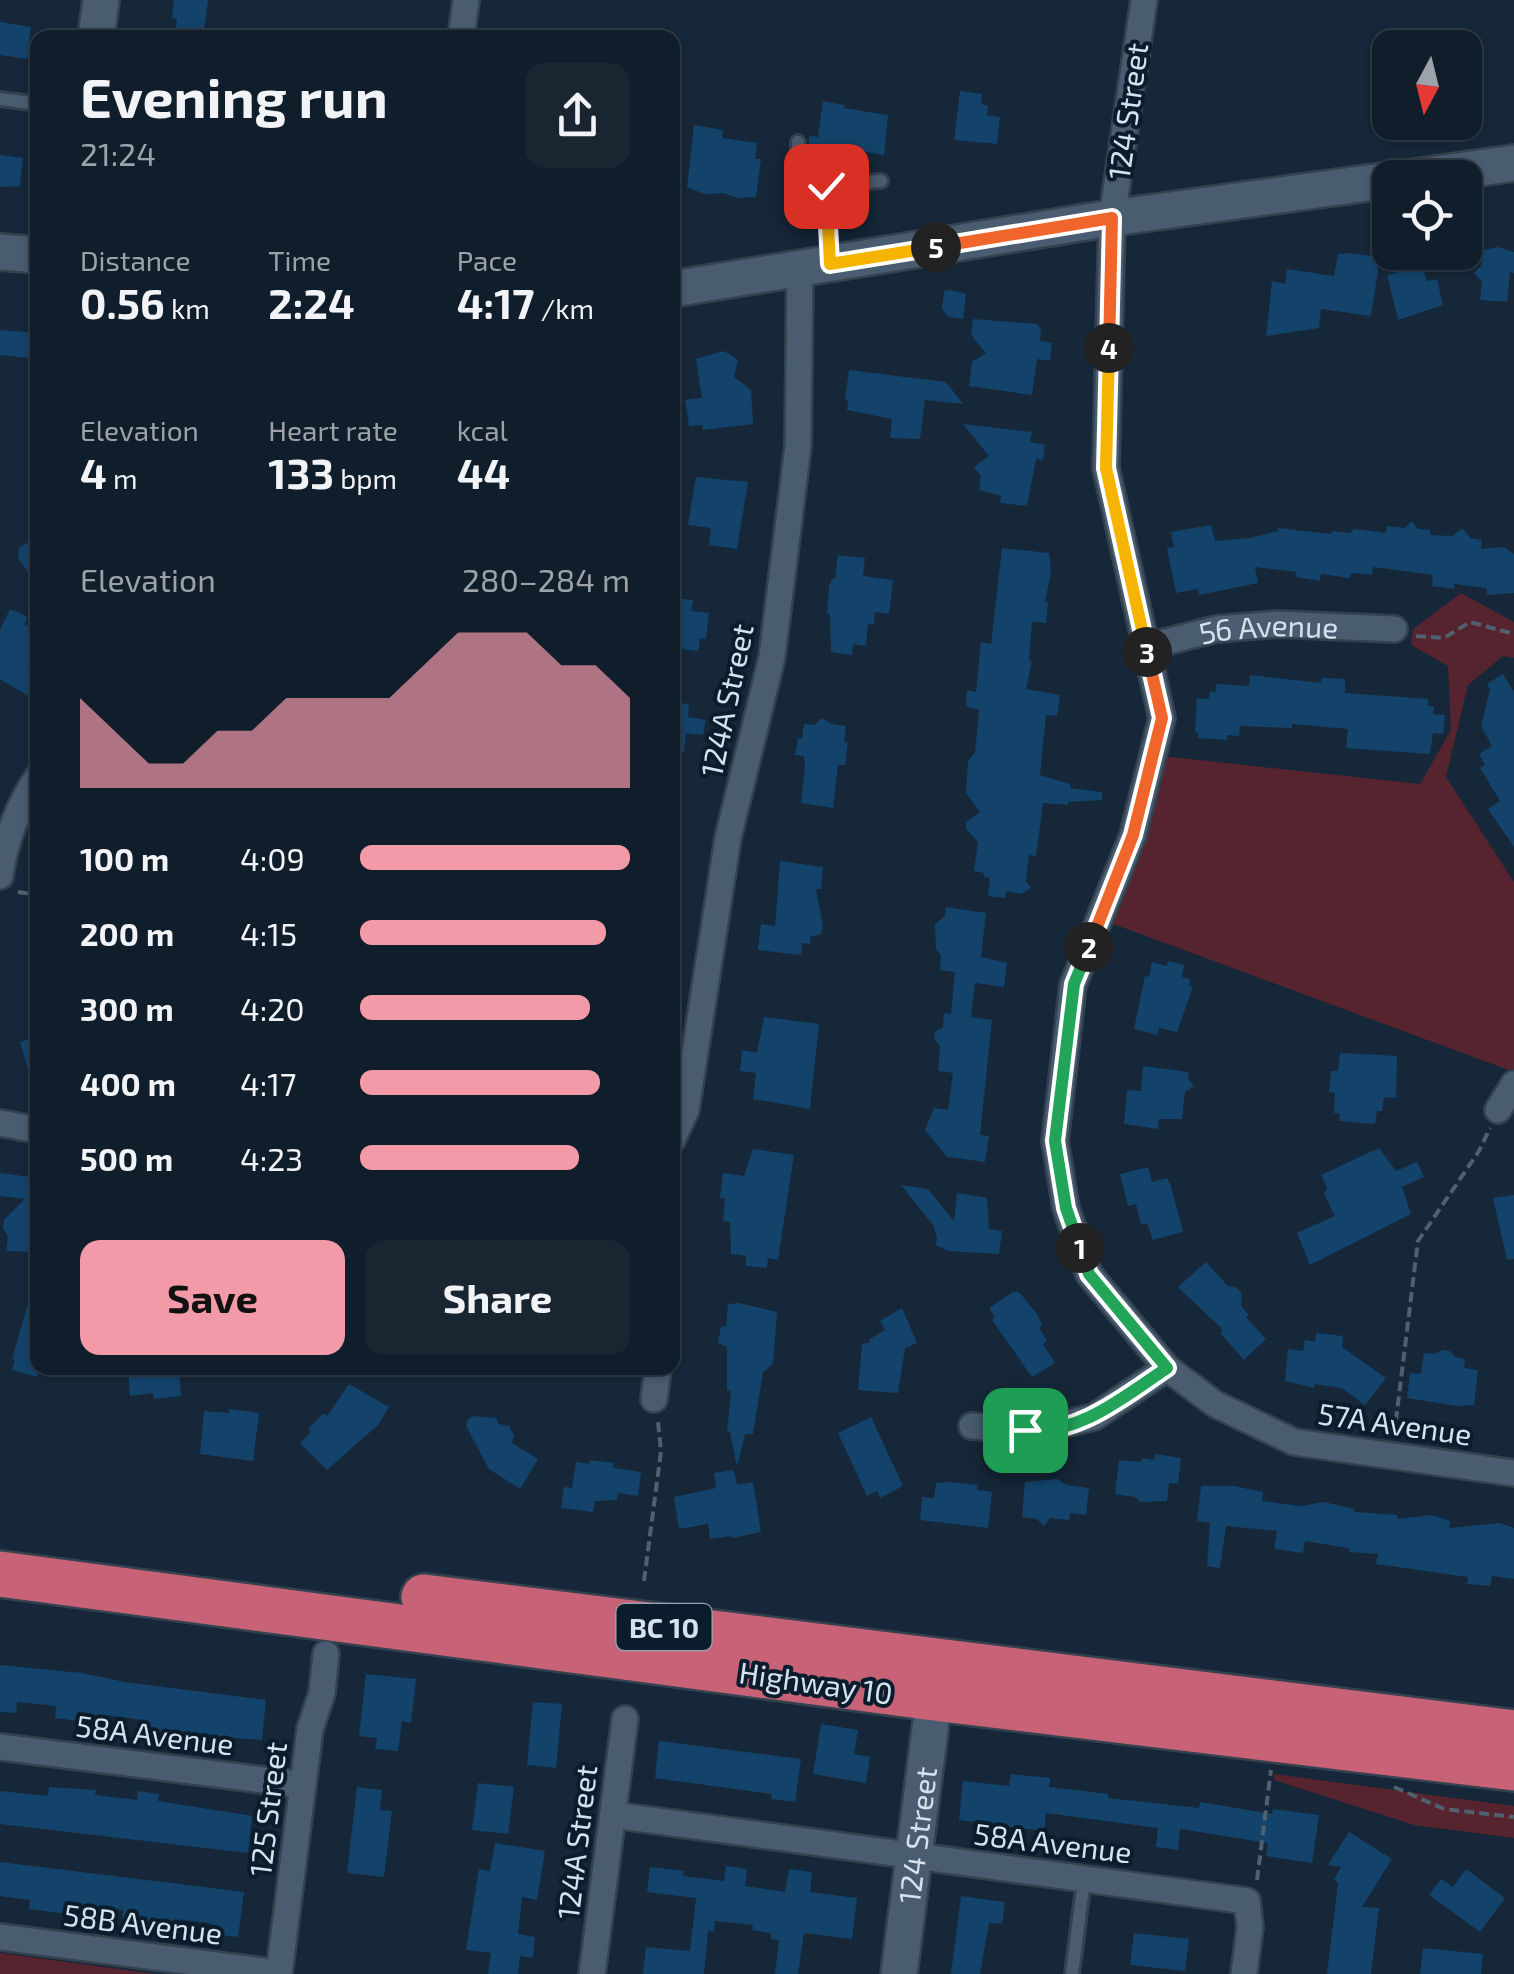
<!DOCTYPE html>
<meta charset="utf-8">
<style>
:root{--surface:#101d2a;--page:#192632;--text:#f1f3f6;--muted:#9ca2a8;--line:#303b47;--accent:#f39aa9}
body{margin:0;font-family:"Exo 2",sans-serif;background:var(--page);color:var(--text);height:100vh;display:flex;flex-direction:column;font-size:38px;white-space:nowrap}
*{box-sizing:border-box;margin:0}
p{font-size:32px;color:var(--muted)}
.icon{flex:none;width:55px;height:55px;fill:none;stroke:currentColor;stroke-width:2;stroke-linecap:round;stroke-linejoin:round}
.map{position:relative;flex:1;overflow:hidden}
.drawer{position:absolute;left:30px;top:30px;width:650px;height:1345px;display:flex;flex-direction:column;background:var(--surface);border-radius:20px;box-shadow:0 2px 8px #0004,0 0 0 2px var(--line)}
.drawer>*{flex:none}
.needle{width:65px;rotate:187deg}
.tools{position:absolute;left:1372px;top:30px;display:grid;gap:20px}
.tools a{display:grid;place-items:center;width:110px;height:110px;border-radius:20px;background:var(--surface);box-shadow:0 2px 8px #0004,0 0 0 2px var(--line);font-size:50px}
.pin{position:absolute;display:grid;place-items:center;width:85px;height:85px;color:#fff;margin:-42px;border-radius:20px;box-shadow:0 5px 15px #0006}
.km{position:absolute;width:50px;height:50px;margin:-25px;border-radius:50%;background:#222;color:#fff;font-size:28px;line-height:50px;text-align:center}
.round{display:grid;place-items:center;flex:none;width:105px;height:105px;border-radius:20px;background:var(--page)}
.overview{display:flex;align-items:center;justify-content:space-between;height:170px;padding:0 50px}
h1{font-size:55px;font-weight:700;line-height:75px}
.figures{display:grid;grid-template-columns:repeat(3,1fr);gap:15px;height:170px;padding:10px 50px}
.figures div{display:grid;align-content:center}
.figures b{font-size:42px;font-weight:700}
.figures small{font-size:28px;font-weight:400}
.figures p{font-size:28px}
.chart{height:280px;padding:20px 50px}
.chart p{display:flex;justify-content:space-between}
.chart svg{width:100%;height:180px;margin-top:10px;fill:var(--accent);opacity:.7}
.button{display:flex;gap:20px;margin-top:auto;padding:20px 50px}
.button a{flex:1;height:115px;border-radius:20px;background:var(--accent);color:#111;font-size:40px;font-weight:700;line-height:115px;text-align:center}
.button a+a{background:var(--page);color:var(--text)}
ul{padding:0 50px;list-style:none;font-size:32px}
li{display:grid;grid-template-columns:160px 120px 1fr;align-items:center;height:75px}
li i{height:25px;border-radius:12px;background:var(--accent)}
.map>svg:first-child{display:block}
.green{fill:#56242e}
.building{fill:#13436b}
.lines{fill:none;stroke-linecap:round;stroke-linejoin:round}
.lane-casing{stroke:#34414f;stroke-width:18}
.street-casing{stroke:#34414f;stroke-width:30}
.secondary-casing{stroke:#34414f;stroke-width:40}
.highway-casing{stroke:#34414f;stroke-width:50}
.path{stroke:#50606f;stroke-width:4;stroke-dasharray:10 5;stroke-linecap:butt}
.lane{stroke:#495c70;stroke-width:12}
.street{stroke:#495c70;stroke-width:25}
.secondary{stroke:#495c70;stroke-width:35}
.highway{stroke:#c86377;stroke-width:45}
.split-1-casing{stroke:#fff;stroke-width:20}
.split-2-casing{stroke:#fff;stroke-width:20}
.split-3-casing{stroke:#fff;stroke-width:20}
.split-4-casing{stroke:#fff;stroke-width:20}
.split-5-casing{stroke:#fff;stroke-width:20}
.split-6-casing{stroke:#fff;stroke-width:20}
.split-1{stroke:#22a559;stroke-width:12}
.split-2{stroke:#22a559;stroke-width:12}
.split-3{stroke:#f0652b;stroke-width:12}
.split-4{stroke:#f5b400;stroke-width:12}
.split-5{stroke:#f0652b;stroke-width:12}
.split-6{stroke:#f5b400;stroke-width:12}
.labels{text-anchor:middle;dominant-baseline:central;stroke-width:8;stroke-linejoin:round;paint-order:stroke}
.shield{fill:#0b1d2d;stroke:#98a6b3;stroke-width:2.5}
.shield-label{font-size:28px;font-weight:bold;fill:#d5e1ec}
.street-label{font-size:30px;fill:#d5e1ec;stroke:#0b1d2d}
</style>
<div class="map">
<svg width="1514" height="1974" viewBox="0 0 1514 1974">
<rect width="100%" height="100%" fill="#152738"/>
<!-- green -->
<g class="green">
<path d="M1461,593L1514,622V658L1503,656L1468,685L1446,777L1514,882V1072L1108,922L1162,756L1420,784L1451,730L1448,666L1411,645L1413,629Z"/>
<path d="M1274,1774L1514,1806V1838L1414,1825L1274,1780Z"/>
<path d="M0,1953L156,1974H0Z"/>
</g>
<!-- building -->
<g class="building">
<path d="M174,0H208L203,38H175L177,19L172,18Z"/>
<path d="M0,22L31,27L27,59L0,55Z"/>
<path d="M960,91L982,94L981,104L988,106L987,115L1000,117L997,144L954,140Z"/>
<path d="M823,101L844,105V108L888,115L884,155L842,148L838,171L808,167L809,136L818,137Z"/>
<path d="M694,125L723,130L722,138L757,143L755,159H761L756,197L738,198L723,193L704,194L687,187Z"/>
<path d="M0,155L23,158L20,186L0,187Z"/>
<path d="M1498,247L1514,252V273L1510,272L1507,302L1480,300L1482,282L1474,273L1481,266L1484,250Z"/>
<path d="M1348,253L1380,257L1371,316L1321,309L1319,328L1266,336L1272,281L1285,284L1287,269L1334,276L1338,254Z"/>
<path d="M1422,266L1427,281L1437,279L1443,305L1398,320L1387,275Z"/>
<path d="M951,290L966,294L963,319L948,317L942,308L944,291Z"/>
<path d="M973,319L1037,324L1041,329L1040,341L1052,343L1050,361L1037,359L1032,395L969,386L972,362L986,353L971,335Z"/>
<path d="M0,330L38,333V359L0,355Z"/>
<path d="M724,351L738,360L734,377L751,390L753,424L703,430L702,425L689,426L685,400L702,398L696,359Z"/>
<path d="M849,370L946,382L963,404L925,400L920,439L890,438L892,419L847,410L848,400L845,399Z"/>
<path d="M963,424L1032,432L1030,442L1045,445L1043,460L1036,459L1027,506L1000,503L1001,496L979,490L981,476L974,467L989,456Z"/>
<path d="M696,477L748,482L737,549L709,545L711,528L688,525Z"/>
<path d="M1412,521L1418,529L1430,530V535L1452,536L1462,528L1470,538L1482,540L1481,549L1504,547L1514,554V593L1487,595L1486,588L1454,584V589L1432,586L1433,575L1373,567L1372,575L1351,573L1350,578L1321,574L1320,581L1295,577L1296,572L1255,567L1258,583L1199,595L1198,589L1176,593L1167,548L1174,547L1171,532L1211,525L1215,541L1249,538L1278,531V528L1331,534L1332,531L1350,533L1354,529L1386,533L1387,526L1405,528Z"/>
<path d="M38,535V586L18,558L19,548Z"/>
<path d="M1002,548L1049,553L1051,572L1045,602L1048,603L1046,623L1032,622L1029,660L1032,661L1026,689L1060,695L1057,716L1046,715L1040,775L1070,784V788L1102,792V800L1068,802V805L1043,803L1036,856L1029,855L1026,881L1031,888L1021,894L1006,891L1005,898L988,896L990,878L984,877V873L974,871L978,842L966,829V822L980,812L966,793L968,761L975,753L979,710L966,706L967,690L976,692L981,642L991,644Z"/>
<path d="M838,555L865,558L863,576L893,580L889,614L875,612L874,625L868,624L866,646L853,644L852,655L831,652L830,614H827L829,586L832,579H835Z"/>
<path d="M677,598L693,600L691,611L709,613L706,639L700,638L698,651L672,648V600Z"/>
<path d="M10,609L28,617L24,624L38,631V643L27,665L38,672V702L0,679V630Z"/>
<path d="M1503,674L1514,692V847L1488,809L1500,801L1480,768L1485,765L1479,754L1492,746L1481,726L1490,689L1487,684Z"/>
<path d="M1250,675L1321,683L1322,678L1345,679V693L1428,699V706H1434L1433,714L1445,715L1443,734L1433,733L1430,754L1346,748L1348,729L1292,724V728L1240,726L1239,736L1227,735V740L1198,738V733L1195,732L1197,698L1209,699L1210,691L1216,692V684L1249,686Z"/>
<path d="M672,702L689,704L688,717L706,720L703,735L686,733L684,752L672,751Z"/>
<path d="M822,718L832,724L846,726L844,742H848L845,765H838L833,808L801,803L805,767L804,756L795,755L798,738L802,739L804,724L814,725Z"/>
<path d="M780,861L823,867L821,889H816L823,926L821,934L810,937V944L802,943L801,955L758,950L761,924L775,926Z"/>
<path d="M946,907L986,913L981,957L1007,963L1004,987L975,983L971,1017L992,1020L980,1135L989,1136L985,1162L947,1157L925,1130L934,1108L948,1110L953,1073L938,1071L940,1046L934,1039L935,1032L943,1027L944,1013L951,1014L955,972L940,970L941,956L936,948L935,924L945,916Z"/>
<path d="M1168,961L1184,965L1182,977L1190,979L1189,986L1193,987L1177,1032L1159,1028L1157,1035L1134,1029L1145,976L1149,977L1152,962L1167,966Z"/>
<path d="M764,1017L819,1024L810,1109L753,1099L756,1073L740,1071L742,1050L757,1053Z"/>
<path d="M38,1037V1086L33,1087L20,1042Z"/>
<path d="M1340,1053L1397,1056L1396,1098L1384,1097L1382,1111H1377L1375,1124L1339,1121L1340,1114L1334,1113L1335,1093L1329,1092L1331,1071H1338Z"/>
<path d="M1143,1066L1189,1072L1188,1079L1194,1086L1185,1092L1182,1119H1159L1158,1129L1124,1124L1127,1090L1141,1091Z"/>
<path d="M1379,1148L1396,1171L1417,1162L1424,1177L1402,1187L1411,1214L1310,1265L1297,1233L1335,1216L1324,1194L1327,1187L1321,1175Z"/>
<path d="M753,1149L794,1155L778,1260L768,1258L767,1268L746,1266V1256L731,1254L730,1222L723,1221L725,1198H720L723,1173L744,1176Z"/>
<path d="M1148,1167L1152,1182L1167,1178L1170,1183L1183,1232L1153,1240L1147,1223L1141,1225L1136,1204L1128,1206L1120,1174Z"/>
<path d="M0,1173L38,1178V1252L6,1251L8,1237L3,1228L4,1220L25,1199L0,1196Z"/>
<path d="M901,1185L928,1189L954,1221L957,1193L987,1198L989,1229L1002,1231L999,1254L948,1251L936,1245L937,1237L933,1225Z"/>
<path d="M1514,1195V1259L1507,1260L1493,1198Z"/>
<path d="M1206,1262L1228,1286L1236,1287L1242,1294L1241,1306L1249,1315L1246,1317L1266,1339L1244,1360L1220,1333L1223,1330L1178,1287Z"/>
<path d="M33,1286L38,1287V1377L12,1370L15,1360L12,1359Z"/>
<path d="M1013,1292H1019L1037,1314L1042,1325L1039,1328L1047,1341L1043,1344L1055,1363L1032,1377L992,1320L995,1317L989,1308Z"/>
<path d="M739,1303L777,1312L773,1364L763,1372L753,1434H745L737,1467L730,1432H727L731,1391L727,1390V1347L718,1343L721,1326L726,1327L728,1304Z"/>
<path d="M902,1308L917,1343L905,1348L898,1393L858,1390L862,1344L869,1343L870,1339L885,1330L880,1321Z"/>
<path d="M1316,1333L1343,1336L1342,1347L1386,1378L1365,1405L1342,1388L1315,1384L1314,1388L1285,1381L1288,1349L1303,1351L1305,1340L1315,1342Z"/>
<path d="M1443,1350L1450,1351L1455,1357L1465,1359L1464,1368L1478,1370L1474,1405L1458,1406L1407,1398L1410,1373L1421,1374L1424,1353L1435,1354Z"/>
<path d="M128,1368H179L181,1396L154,1399L153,1393L130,1396Z"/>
<path d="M349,1384L389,1407L378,1425L327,1470L300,1443L311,1432L308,1429L324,1413L327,1416Z"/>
<path d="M229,1409L259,1413L253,1461L200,1454L204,1411L229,1413Z"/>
<path d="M475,1416L496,1418L499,1424L509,1426L514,1436L512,1443L538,1459L520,1489L489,1469L466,1426L468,1419Z"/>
<path d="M871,1417L903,1486L880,1498L877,1491L867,1496L838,1433Z"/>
<path d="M1155,1454L1181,1458L1178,1484L1169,1483L1167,1501L1140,1502L1136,1497L1115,1494L1119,1460L1140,1462L1143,1458L1154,1460Z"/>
<path d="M590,1460L614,1463L613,1468L641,1472L638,1496L618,1493L617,1500L595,1501L593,1512L561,1508L564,1487L572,1488L576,1462L589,1464Z"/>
<path d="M734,1470L737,1485L753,1482L761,1532L733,1538L730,1536L710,1539L708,1524L679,1529L674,1497L716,1488L714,1473Z"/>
<path d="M1058,1479L1066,1485L1089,1488L1086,1515L1070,1513L1069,1520L1050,1518L1044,1526L1037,1519L1022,1517L1025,1482Z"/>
<path d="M948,1482L978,1485L977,1490L992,1492L988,1528L920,1520L922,1497L934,1498L936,1483Z"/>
<path d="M1201,1486H1234L1263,1492L1262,1501L1301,1506L1324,1502L1354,1509V1512L1397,1515L1398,1519L1431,1515L1450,1521L1449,1528L1500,1523L1514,1528V1579L1492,1576L1490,1586L1467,1584L1468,1577L1376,1564L1378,1554L1349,1552V1548L1305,1541L1303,1553L1274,1549L1277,1531L1226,1526L1220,1568L1207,1566L1210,1523L1197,1521Z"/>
<path d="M0,1665L82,1673L125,1682L266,1700L262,1740L143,1731L144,1720L105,1715L104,1724L55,1718L56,1706L17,1702L16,1713L0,1712Z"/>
<path d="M366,1674L416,1679L411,1723L402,1721L398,1751L375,1749L377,1738L359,1736Z"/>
<path d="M533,1702L562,1704L556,1768L527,1765Z"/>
<path d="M821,1724L858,1730L854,1754L870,1757L866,1783L813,1774Z"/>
<path d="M659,1741L801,1759L795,1802L771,1799L772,1794L655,1778Z"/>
<path d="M1011,1774L1050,1778L1049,1787L1108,1794V1798L1199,1808L1200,1802L1272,1814L1273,1809L1319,1815L1312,1863L1266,1856L1268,1843L1180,1829L1178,1850L1156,1847L1158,1828L1046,1813L1044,1831L959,1820L963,1781L1009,1786Z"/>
<path d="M478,1783L514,1787L508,1834L472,1830Z"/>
<path d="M49,1787L96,1790L95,1795L137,1800L138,1791L159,1794L158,1801L252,1816L248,1853L0,1824V1791L48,1796Z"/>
<path d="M357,1787L382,1790L380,1810L392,1811L384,1877L347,1873Z"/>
<path d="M1349,1832L1392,1859L1362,1907L1379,1908L1371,1974H1327L1338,1883L1334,1880L1341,1867L1328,1865Z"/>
<path d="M495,1843L545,1851L537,1900L522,1897L518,1934L535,1937L533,1958L520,1956L518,1974H488L491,1953L466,1950L479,1869L490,1871Z"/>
<path d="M0,1862L244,1892L238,1937L210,1934L211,1923L174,1919L173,1928L122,1920L123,1910L83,1906L82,1916L29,1909L30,1900L0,1896Z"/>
<path d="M726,1866L747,1869L745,1886L785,1892L789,1869L812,1872L810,1892L857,1898L852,1939L804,1933L798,1974H775L779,1940L771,1939V1933L752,1930L753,1925L715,1921L714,1932L708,1931L704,1974H643L646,1947L690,1951L696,1898L647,1892L650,1867L684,1871L683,1876L724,1881Z"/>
<path d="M1466,1869L1505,1898L1480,1932L1429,1895L1441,1879L1453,1887Z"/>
<path d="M961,1896L1005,1902L1002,1924L989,1923L980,1974H951Z"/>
<path d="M1134,1933L1189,1939L1185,1971L1130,1965Z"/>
<path d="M1423,1948L1483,1954L1481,1974H1420Z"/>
</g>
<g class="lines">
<defs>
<g id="lane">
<path d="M0,99L38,104"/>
<path d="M798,142V176L826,186"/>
<path d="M829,262L826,186L881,181"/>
<path d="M1072,1974L1084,1880"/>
</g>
<g id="street">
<path d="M1144,0L1112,218L1106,468L1162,718L1133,835L1073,985L1055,1141L1066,1208L1089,1274L1167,1368L1215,1404L1294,1442L1514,1473"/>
<path d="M461,38L466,0"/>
<path id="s1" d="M1146,647L1216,629L1278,624L1394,629"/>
<path d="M0,876C4,843 19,804 38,777"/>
<path d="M1498,1110L1514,1084"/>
<path d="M0,1123L38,1130"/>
<path d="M672,1140L686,1110L728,838L772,657L798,446L800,268"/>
<path d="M654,1399L658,1368"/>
<path d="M972,1426L1035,1431L1094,1417L1167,1368"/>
<path d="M0,1747L303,1785"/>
<path d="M613,1815L1247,1901L1250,1927L1244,1974"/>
<path d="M0,1937L279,1973"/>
<path d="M279,1974L310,1729L322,1693L326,1654"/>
<path d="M592,1974L625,1719"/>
</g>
<g id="secondary">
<path d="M96,38L101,0"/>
<path d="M1408,178L1514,163"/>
<path d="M0,252L38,255"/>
<path d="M672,289L1105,219L1390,180"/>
<path id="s2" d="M899,1974L934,1698"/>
</g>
<g id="highway">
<path d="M0,1574L934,1698L1514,1768"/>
<path d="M424,1597L1514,1733"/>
</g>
</defs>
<!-- lane casing -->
<use href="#lane" class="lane-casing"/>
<!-- street casing -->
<use href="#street" class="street-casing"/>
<!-- secondary casing -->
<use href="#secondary" class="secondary-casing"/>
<!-- highway casing -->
<use href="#highway" class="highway-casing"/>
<!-- path -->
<g class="path">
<path d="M1416,636L1444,638L1470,622L1514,634"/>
<path d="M18,892L38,895"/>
<path d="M672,978L686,979"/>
<path d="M1394,1436L1418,1241L1479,1151L1490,1128"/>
<path d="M644,1581L661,1451L658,1422"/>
<path d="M1394,1787L1444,1809L1514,1817"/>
<path d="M1257,1880L1271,1770"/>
</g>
<!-- lane -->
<use href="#lane" class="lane"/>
<!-- street -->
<use href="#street" class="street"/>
<!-- secondary -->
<use href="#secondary" class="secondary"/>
<!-- highway -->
<use href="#highway" class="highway"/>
</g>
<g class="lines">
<defs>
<path id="split-1" d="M1025,1430C1078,1436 1125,1396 1167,1368L1089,1274L1080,1248"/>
<path id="split-2" d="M1080,1248L1066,1208L1055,1141L1074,984L1089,947"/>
<path id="split-3" d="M1089,947L1133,835L1162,718L1147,652"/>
<path id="split-4" d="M1109,348L1106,468L1147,652"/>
<path id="split-5" d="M936,247L1112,218L1109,348"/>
<path id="split-6" d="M826,186L830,264L936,247"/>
</defs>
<!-- split-1 casing -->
<use href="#split-1" class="split-1-casing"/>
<!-- split-2 casing -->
<use href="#split-2" class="split-2-casing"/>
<!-- split-3 casing -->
<use href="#split-3" class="split-3-casing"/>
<!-- split-4 casing -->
<use href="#split-4" class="split-4-casing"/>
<!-- split-5 casing -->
<use href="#split-5" class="split-5-casing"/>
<!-- split-6 casing -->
<use href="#split-6" class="split-6-casing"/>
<!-- split-1 -->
<use href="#split-1" class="split-1"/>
<!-- split-2 -->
<use href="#split-2" class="split-2"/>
<!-- split-3 -->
<use href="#split-3" class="split-3"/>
<!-- split-4 -->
<use href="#split-4" class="split-4"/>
<!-- split-5 -->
<use href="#split-5" class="split-5"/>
<!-- split-6 -->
<use href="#split-6" class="split-6"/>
</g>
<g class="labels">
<!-- shield labels -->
<rect class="shield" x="616.5" y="1604" width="95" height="46" rx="8"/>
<g class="shield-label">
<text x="664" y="1627">BC 10</text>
</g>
<!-- street labels -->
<g class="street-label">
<text transform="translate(1127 111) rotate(-82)">124 Street</text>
<text stroke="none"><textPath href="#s1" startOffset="125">56 Avenue</textPath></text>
<text transform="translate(726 700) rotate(-78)">124A Street</text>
<text transform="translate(1395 1423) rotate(8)">57A Avenue</text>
<text transform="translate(816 1682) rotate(8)">Highway 10</text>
<text transform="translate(155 1734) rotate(7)">58A Avenue</text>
<text transform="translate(267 1809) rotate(-83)">125 Street</text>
<text stroke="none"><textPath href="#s2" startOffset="140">124 Street</textPath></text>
<text transform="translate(576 1842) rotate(-83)">124A Street</text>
<text transform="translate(1053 1842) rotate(7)">58A Avenue</text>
<text transform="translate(143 1923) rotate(7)">58B Avenue</text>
</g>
</g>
</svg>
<div class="tools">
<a><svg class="needle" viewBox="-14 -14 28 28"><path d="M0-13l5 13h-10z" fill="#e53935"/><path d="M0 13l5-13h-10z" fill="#9ca2a8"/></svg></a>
<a><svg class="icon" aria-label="locate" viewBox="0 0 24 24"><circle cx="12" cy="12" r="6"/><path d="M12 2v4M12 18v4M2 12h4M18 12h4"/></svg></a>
</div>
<div class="pin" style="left:1025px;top:1430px;background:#1e9e55"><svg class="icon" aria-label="arrive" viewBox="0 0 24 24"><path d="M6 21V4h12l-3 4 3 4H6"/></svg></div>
<div class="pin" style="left:826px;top:186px;background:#d93025"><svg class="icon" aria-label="check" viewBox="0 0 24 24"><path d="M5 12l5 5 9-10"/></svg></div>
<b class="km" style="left:1080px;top:1248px">1</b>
<b class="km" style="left:1089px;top:947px">2</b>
<b class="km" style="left:1147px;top:652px">3</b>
<b class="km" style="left:1109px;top:348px">4</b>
<b class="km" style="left:936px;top:247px">5</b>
<section class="drawer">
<div class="overview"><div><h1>Evening run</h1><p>21:24</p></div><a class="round"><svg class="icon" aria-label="share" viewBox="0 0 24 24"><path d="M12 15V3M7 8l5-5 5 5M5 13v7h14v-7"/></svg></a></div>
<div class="figures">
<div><p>Distance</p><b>0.56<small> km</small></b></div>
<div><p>Time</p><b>2:24</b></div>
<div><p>Pace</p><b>4:17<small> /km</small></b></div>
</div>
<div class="figures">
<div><p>Elevation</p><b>4<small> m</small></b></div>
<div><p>Heart rate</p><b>133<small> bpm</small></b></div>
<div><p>kcal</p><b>44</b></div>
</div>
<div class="chart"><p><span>Elevation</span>280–284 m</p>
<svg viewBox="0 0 160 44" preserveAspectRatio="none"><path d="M0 44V22L10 30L20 38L30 38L40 30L50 30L60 22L70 22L80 22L90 22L100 14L110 6L120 6L130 6L140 14L150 14L160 22V44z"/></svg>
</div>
<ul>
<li><b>100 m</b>4:09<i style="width:100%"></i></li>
<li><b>200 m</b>4:15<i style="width:91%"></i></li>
<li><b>300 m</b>4:20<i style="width:85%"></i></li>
<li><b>400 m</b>4:17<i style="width:89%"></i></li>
<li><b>500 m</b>4:23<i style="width:81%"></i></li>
</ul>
<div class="button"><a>Save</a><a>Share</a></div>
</section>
</div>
